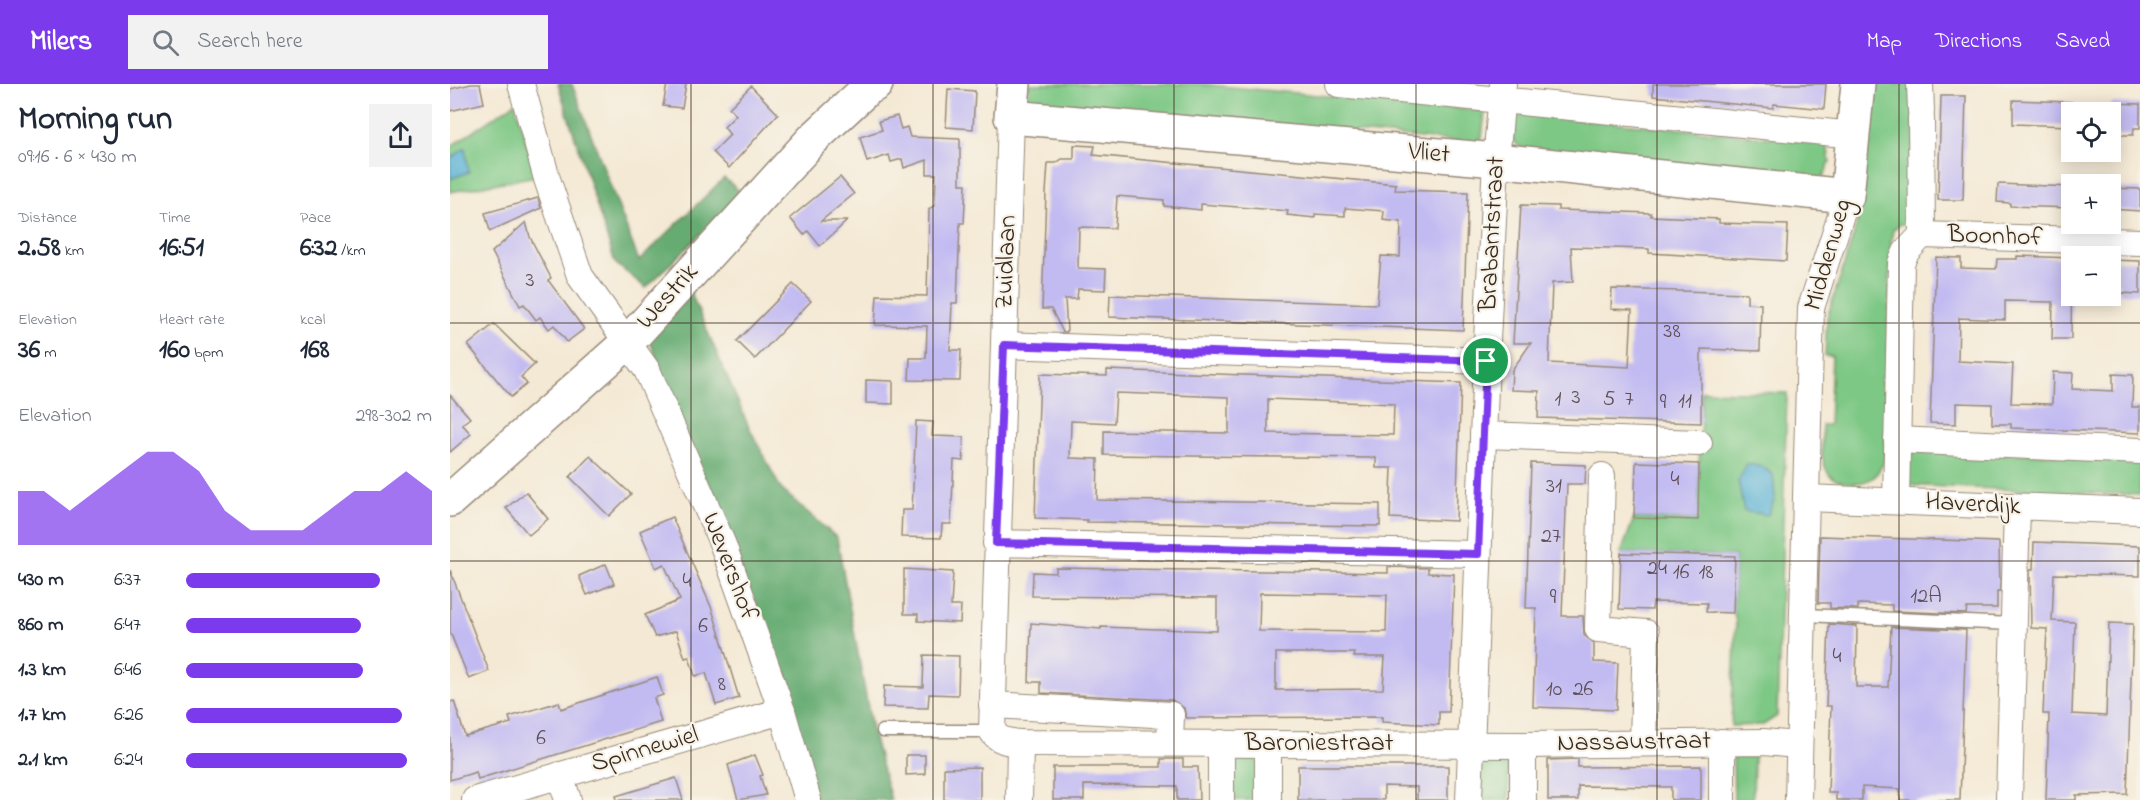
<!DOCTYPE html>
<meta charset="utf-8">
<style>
:root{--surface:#fff;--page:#f2f2f3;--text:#1f2937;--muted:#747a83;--accent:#7c3aed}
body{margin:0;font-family:"Indie Flower",sans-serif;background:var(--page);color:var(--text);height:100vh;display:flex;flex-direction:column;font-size:22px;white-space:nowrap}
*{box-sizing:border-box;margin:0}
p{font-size:20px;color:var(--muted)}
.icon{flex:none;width:33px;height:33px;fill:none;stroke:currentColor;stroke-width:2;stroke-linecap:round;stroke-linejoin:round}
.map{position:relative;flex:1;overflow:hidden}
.side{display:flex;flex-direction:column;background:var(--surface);width:450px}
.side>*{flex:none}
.controls{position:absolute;left:1611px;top:18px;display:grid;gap:12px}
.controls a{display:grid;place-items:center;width:60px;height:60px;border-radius:0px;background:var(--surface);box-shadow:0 3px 15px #0003;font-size:30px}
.pin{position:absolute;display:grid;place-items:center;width:51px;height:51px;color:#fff;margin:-26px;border:3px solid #fff;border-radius:50%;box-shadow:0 2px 6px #0007}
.round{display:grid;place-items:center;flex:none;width:63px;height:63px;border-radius:0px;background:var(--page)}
.headline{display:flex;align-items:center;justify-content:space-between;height:102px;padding:0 18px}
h1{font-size:33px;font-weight:700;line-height:45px}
.metrics{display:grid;grid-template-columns:repeat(3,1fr);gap:9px;height:102px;padding:6px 18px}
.metrics div{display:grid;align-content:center}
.metrics b{font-size:26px;font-weight:700}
.metrics small{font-size:16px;font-weight:400}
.metrics p{font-size:16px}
.chart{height:168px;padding:12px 18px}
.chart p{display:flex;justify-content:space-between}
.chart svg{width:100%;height:108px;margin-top:6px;fill:var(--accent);opacity:.7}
ul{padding:0 18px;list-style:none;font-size:20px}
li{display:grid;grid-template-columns:96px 72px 1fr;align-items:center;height:45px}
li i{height:15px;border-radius:8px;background:var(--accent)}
header{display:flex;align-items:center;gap:36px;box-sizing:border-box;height:84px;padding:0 30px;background:var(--accent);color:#fff}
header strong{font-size:28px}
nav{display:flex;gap:33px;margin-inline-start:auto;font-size:21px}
.search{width:420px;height:54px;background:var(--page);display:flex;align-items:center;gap:15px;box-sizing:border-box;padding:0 21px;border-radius:0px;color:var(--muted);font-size:22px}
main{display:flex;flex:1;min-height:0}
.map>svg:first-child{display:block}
.green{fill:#7ec885;stroke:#5c7952;stroke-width:1.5}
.forest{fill:#66ac72;stroke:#506b48;stroke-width:1.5}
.water{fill:#57b1d4;stroke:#496e79;stroke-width:1.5}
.building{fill:#c2bbf2;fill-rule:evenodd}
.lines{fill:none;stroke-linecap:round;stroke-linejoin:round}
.lane-casing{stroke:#988a79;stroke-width:15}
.street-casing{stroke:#988a79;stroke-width:28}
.secondary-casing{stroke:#988a79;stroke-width:36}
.lane{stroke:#fff;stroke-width:12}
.street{stroke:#fff;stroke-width:26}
.secondary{stroke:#fff;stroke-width:33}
.route-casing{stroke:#fff;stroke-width:12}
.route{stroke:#7c3aed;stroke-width:8}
.grid{fill:none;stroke:#3b2a1e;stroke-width:1.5;stroke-opacity:0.55}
.labels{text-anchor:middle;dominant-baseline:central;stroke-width:4.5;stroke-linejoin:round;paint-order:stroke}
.number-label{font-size:22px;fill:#5d4e53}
.street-label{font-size:26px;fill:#3b2a1e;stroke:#f7f3e8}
</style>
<header>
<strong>Milers</strong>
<div class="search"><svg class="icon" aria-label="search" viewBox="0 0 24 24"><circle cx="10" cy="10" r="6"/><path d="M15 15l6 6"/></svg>Search here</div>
<nav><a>Map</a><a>Directions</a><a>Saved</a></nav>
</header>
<main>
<section class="side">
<div class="headline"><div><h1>Morning run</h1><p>09:16 · 6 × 430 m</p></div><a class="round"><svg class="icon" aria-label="share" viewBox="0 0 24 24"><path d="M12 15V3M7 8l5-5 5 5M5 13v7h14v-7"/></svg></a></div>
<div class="metrics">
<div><p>Distance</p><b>2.58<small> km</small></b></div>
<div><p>Time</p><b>16:51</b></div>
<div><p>Pace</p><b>6:32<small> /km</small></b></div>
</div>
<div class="metrics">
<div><p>Elevation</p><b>36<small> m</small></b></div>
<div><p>Heart rate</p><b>160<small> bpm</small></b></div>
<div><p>kcal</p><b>168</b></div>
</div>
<div class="chart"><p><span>Elevation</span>298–302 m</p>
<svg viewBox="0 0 160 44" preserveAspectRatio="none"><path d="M0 44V22L10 22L20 30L30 22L40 14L50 6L60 6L70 14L80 30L90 38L100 38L110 38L120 30L130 22L140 22L150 14L160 22V44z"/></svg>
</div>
<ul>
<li><b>430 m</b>6:37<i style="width:79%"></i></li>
<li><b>860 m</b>6:47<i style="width:71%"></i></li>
<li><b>1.3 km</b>6:46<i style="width:72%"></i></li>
<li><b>1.7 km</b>6:26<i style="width:88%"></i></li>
<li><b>2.1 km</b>6:24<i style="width:90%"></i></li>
</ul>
</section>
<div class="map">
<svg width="1690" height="716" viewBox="0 0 1690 716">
<rect width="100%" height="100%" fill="#f7f3e8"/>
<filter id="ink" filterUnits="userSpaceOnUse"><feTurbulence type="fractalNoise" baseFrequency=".0167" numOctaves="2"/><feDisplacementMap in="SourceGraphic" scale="12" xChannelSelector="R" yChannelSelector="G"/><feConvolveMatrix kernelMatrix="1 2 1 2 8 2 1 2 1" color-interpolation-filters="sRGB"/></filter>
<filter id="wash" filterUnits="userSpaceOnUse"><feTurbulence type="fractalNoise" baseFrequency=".008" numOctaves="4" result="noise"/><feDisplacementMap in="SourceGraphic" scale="24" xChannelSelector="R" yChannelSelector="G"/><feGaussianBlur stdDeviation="1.35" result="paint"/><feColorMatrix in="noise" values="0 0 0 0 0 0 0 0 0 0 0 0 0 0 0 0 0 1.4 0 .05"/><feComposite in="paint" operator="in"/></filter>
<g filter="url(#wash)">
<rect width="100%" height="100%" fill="#f4e9d4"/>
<!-- green -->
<g class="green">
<path d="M579,0H749L1035,27L1032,53L1026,59L577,18Z"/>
<path d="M1422,0H1464L1463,139L1450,140L1443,146L1441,158L1435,377C1431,382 1428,389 1424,393C1413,402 1384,401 1377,387C1370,373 1372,357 1372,341H1379L1382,272H1375L1377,234L1407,140Z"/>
<path d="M65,19L86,92L0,108V63Z"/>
<path d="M1065,29L1377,59L1380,79L1371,97L1073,65L1063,57Z"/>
<path d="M1252,307L1337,309L1327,632L1313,641L1281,642L1286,537L1283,527L1285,472L1171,469L1184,434L1247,436Z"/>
<path d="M1452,367L1690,373V411L1451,401Z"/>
<path d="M789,668H799L808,679L809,716H779L780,676Z"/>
<path d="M1054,669L1058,682L1059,716H1029L1030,673Z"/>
<path d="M1304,672L1303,716H1284L1283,673Z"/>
</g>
<!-- forest -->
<g class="forest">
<path d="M108,0H122L189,177L274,94L292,109L196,204L165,179Z"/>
<path d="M240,207L298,341L331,405L387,454L423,651L441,716H366L305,526L197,250Z"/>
</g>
<!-- water -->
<g class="water">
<path d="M15,64L19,88L0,95V75Z"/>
<path d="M1297,380L1313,383L1323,391L1325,414L1318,431L1294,427L1288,397Z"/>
</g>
<g id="blocks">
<!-- building -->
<g class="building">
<path d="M21,0H30L34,19L0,27V5Z"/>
<path d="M217,0H236L232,24L213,22Z"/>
<path d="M1203,0H1376L1374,25L1324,20L1323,24L1203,12Z"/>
<path d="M301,2L328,30L279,84L263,68L280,51L274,43L286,31L279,24Z"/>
<path d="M498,5L525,7L523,45L496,43Z"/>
<path d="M1491,12H1516L1513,116H1488Z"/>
<path d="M1563,16L1622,18V42L1563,40Z"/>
<path d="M1660,19L1690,20V44H1684L1683,51H1660Z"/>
<path d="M447,32L451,45L457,43L460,53L510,55V100H516L514,139H510L507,219H502L500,266H511L510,297L459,296L460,274H476L477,242L425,241L427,211L477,212L479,125L485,121L486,90H477V76L454,84L452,75L441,78L439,71L417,78L410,53L432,46L429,37Z"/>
<path d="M624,61L645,62L643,71L946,100L945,106L1018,108L1013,246L659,233L660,211L927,220L931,172L950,173L951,138L933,136L934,127L895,124V132L865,130V134L837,131L838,127L751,120V126L714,122V116L667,112L665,144L629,143L628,184L656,185L655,206L628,205L627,215H615L617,248H613L601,225H592L596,109L598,79H606L612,75H624Z"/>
<path d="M390,93L404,110L371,137H397L370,162L358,147L354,151L340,134Z"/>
<path d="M1548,100L1622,103V124L1560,122V119L1547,118Z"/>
<path d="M1660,104L1690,105V127L1660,125Z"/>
<path d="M88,114L91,124L40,147L35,129Z"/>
<path d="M1071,121L1108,122V126L1201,129V132L1269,135V139L1338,141L1336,177L1199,169V165L1121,163L1123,198L1102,199L1099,279L1179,283L1182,226L1161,225L1162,205L1297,209V219L1311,220L1310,267L1251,265V339L1088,334L1089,307L1061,306L1062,286L1081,259H1063Z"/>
<path d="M76,138L80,153L101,194L98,196L134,245L117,258L104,241L99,245L90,233L86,236L74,220L70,222L42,168Z"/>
<path d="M1567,172L1622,174L1621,255H1602L1603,218L1555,217V236L1509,234L1508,277L1563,280L1561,319L1602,320L1603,288L1623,289L1622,305L1663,307V290L1683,291L1682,323H1690V349L1561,344V340H1542V320L1506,319V340L1480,339L1486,173L1511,174V184L1546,185L1547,175H1567Z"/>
<path d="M1660,176L1690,177V210L1669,209V199H1660Z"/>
<path d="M343,200L361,217L305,275L287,257Z"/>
<path d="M44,240L85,280L71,293L77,300L61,313L18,261Z"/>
<path d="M657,286L1011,299L1006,437L940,434L942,384H926V374L654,371V347L779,349V313L666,309L664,339L621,337L620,374L648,375L647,416L930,420V442L637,438V436L585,434L590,290L657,292ZM818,315L944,320L943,351L818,349Z"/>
<path d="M416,296L443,297V320L416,319Z"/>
<path d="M0,311L20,334L12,340L21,350L0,368Z"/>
<path d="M466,337L483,338L482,352L514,353L513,377L504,376L501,440H492L491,454L451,453L452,426H462Z"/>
<path d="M140,372L181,410L159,432L120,393Z"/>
<path d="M1186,378L1249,380L1248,436L1184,434Z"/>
<path d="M1081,379L1136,381L1135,400H1117L1112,532H1133L1134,551L1144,559V578L1168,579L1166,626L1083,623L1086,524H1076Z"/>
<path d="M76,408L98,435L79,451L56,424Z"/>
<path d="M222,433L262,525L289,614L266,621L256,589L245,592L239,573L235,574L226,547L205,553L195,531L230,516L214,480L206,484L190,447Z"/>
<path d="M1370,452L1549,458L1550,507H1547V524H1517L1516,530L1442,527V521L1408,520V525L1380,524V519H1368Z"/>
<path d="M1584,458L1690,462V492L1604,490L1602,537L1625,538L1622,630L1656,632L1659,539L1683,540L1677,710L1626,711V716H1596L1599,630H1593L1597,545L1581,544L1580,485H1583Z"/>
<path d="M1171,469L1285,472L1283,529L1256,528L1257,519L1203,518L1202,526L1169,525Z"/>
<path d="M156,480L164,500L137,511L129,492Z"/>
<path d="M938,483L978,484V489L1004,490L999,628H989V641L932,638V633L736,634L734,624L722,616L591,609V598H579L581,539L651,545V543L767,547V514L582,512L583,488L606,489V484L938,489ZM810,509L937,511L936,548L809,547ZM826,569H905L904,573H935L933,605L826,606Z"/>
<path d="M454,485L503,488L501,522H511L510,539L468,537V530H454Z"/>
<path d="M0,486L39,587L19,595L0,548Z"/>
<path d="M1379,540L1407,542L1406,603H1438L1441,543L1516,546L1510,716H1450V705L1412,703V716H1386V709H1378L1381,622H1376Z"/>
<path d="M474,571L509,572L508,611L479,610L478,624L433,623L434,602L473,603Z"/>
<path d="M207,593L213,611L204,614L211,638L28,695L26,688L0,696V618L4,617L15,652L61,639L59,633L109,618L111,625Z"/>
<path d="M305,671L313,691L310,692L316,711L288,716L278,681Z"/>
<path d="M456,671H475V690L456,691Z"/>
<path d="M711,675H733V683H748L749,716H727V702L634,701V716H603V683H711Z"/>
<path d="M1128,675V683L1251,682V716H1221V703L1128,702V716H1098V676Z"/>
<path d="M848,682H998V716H967V703L934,702V716H848Z"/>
<path d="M530,683V716H494V684Z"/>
<path d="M226,694L233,716H167L166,712Z"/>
</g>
</g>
</g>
<g filter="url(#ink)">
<use href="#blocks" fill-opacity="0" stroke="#988a79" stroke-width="1.5"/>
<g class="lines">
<defs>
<g id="lane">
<path d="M1354,531L1563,540"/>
<path d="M433,647H542"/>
</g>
<g id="street">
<path d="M71,0L97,95L130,192L197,286L273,461L332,627L358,716"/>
<path d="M889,0L1404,51"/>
<path d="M1470,0L1471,27"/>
<path d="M561,33L542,647C548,657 559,658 570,659L1073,661L1313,658L1348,661"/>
<path d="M1472,151L1690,158"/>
<path d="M554,261L1036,277"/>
<path d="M1033,351L1249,359"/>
<path d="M1447,356L1690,367"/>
<path d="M1152,392L1148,545L1196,549L1193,658"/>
<path d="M1356,414L1690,427"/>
<path d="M1446,417L1451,179L1456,168L1472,151L1471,34"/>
<path d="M546,459L1028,470"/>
<path d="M542,621L721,631L720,659"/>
<path d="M1272,658V716"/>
<path d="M818,660V716"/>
<path d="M110,691L118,716"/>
<path d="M25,716L332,627"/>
<path d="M569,716L570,659"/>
<path d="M771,716V659"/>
<path d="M1019,716L1036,277L1046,76L1053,0"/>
<path d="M1073,716V661"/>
<path d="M1348,716L1361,224L1397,112"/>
<path d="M1559,716L1567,423"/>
</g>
<g id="secondary">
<path d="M564,0L561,33L1046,76L1397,112L1408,0"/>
<path d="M0,416L177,259L362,56L417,5L426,0"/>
</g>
</defs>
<!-- lane casing -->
<use href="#lane" class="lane-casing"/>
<!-- street casing -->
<use href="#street" class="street-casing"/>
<!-- secondary casing -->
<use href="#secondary" class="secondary-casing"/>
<!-- lane -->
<use href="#lane" class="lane"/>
<!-- street -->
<use href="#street" class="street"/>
<!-- secondary -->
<use href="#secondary" class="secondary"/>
</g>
</g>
<g class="lines" filter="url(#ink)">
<defs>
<path id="route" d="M554,261L1036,277L1028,470L546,459Z"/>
</defs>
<!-- route casing -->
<use href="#route" class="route-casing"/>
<!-- route -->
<use href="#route" class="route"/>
</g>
<!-- grid -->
<path class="grid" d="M241,0V716M483,0V716M724,0V716M966,0V716M1207,0V716M1449,0V716M0,239H1690M0,477H1690"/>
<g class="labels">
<!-- number labels -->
<g class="number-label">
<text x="80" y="197">3</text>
<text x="1222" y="248">38</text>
<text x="1126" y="314">3</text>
<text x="1108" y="316">1</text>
<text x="1159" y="316">5</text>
<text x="1179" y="316">7</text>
<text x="1235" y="318">11</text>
<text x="1213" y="319">9</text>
<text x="1225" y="396">4</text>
<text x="1104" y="403">31</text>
<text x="1101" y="453">27</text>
<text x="1207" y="485">24</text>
<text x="1231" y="489">16</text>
<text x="1256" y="489">18</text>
<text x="237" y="498">4</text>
<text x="1476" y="513">12A</text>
<text x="1103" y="514">9</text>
<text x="253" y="543">6</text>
<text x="1387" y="573">4</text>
<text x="272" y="601">8</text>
<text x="1104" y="606">10</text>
<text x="1133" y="606">26</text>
<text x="91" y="655">6</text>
</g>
<!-- street labels -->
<g class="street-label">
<text transform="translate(979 70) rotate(5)">Vliet</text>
<text transform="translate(1043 150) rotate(-87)">Brabantstraat</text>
<text transform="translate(1545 153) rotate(2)">Boonhof</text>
<text transform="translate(1379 171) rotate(-74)">Middenweg</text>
<text transform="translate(557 178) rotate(-88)">Zuidlaan</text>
<text transform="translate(218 213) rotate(-48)">Westrik</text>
<text transform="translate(1523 421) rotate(3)">Haverdijk</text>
<text transform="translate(279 483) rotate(69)">Wevershof</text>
<text transform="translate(1184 659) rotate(-1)">Nassaustraat</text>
<text x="869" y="660">Baroniestraat</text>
<text transform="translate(195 666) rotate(-16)">Spinnewiel</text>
</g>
</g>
</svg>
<div class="controls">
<a><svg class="icon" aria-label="locate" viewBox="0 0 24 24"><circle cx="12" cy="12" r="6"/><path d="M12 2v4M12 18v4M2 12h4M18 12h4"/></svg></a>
<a>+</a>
<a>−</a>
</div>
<div class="pin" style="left:1036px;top:277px;background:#1e9e55"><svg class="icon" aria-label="arrive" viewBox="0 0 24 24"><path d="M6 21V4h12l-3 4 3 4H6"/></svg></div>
</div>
</main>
